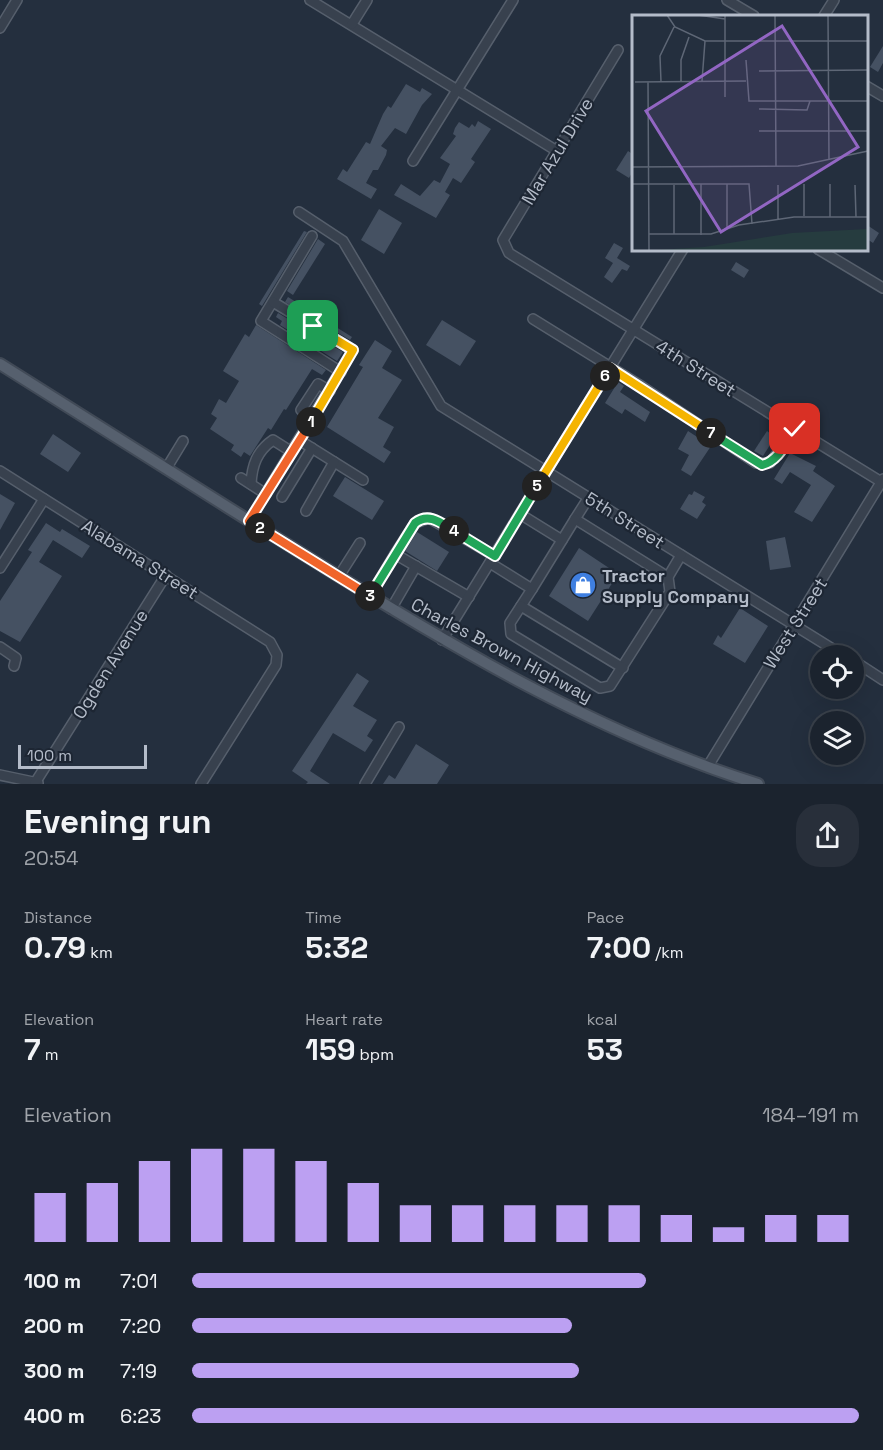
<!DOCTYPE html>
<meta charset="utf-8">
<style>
:root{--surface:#1b232e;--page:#282f3a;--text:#f1f3f6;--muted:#a0a4aa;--line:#39404a;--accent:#bca0f2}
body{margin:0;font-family:"Space Grotesk",sans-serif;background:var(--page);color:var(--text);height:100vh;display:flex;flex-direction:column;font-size:22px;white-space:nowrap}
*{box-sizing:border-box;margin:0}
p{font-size:20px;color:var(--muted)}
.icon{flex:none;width:33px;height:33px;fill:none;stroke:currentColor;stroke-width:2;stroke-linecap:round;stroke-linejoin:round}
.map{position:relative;height:784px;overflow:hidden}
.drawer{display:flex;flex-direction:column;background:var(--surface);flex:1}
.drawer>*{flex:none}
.fabs{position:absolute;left:810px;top:645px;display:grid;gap:12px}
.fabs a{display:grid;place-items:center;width:54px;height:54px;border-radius:50%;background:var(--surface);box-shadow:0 6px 24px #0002,0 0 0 2px var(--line);font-size:30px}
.scale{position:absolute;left:18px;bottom:15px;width:129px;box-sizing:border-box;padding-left:6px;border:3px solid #b4bcc9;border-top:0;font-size:16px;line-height:21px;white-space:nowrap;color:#b4bcc9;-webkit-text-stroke:4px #1d2633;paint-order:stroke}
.pin{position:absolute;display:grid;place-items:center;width:51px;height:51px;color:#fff;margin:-26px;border-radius:12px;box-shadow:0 3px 9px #0006}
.km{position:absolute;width:30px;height:30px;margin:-15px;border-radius:50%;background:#222;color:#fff;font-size:16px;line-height:30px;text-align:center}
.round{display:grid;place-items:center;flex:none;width:63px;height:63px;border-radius:24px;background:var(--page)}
.overview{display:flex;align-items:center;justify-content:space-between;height:102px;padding:0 24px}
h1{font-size:33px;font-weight:700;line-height:45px}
.figures{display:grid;grid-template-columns:repeat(3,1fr);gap:9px;height:102px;padding:6px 24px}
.figures div{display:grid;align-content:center}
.figures b{font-size:30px;font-weight:700}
.figures small{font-size:16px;font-weight:400}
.figures p{font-size:16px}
.chart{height:168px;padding:12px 24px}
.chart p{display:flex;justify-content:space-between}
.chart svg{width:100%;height:108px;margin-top:6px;stroke:var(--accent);stroke-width:6}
ul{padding:0 24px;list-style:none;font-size:20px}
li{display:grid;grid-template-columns:96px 72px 1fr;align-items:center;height:45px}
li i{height:15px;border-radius:8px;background:var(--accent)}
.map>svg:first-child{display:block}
.building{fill:#455162}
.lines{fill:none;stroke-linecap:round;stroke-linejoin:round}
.minor-casing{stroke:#565f6c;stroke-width:12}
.major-casing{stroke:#414a57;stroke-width:14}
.minor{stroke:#38414e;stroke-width:9}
.major{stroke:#56606e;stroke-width:10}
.split-1-casing{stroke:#fff;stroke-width:12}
.split-2-casing{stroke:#fff;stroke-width:12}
.split-3-casing{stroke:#fff;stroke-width:12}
.split-4-casing{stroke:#fff;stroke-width:12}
.split-5-casing{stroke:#fff;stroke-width:12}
.split-6-casing{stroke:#fff;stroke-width:12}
.split-7-casing{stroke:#fff;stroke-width:12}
.split-8-casing{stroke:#fff;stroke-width:12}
.split-1{stroke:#f5b400;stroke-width:8}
.split-2{stroke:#f0652b;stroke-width:8}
.split-3{stroke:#f0652b;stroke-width:8}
.split-4{stroke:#22a559;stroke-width:8}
.split-5{stroke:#22a559;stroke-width:8}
.split-6{stroke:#f5b400;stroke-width:8}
.split-7{stroke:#f5b400;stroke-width:8}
.split-8{stroke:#22a559;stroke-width:8}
.labels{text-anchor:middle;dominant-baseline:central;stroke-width:4.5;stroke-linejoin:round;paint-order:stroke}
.street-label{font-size:18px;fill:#b4bcc9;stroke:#1d2633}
.poi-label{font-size:18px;font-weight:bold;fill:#b4bcc9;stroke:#1d2633;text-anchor:start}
.inset-road{fill:none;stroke:#5e6776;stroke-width:1.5}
.view{fill:#9266c3;fill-opacity:0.15;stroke:#9266c3;stroke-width:3}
.inset-edge{fill:none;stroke:#b4bcc9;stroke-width:3}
</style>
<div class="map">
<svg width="883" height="784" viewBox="0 0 883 784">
<rect width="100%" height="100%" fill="#242f3e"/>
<!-- building -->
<g class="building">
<path d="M883,46V63L878,72L870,67Z"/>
<path d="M406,84L420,92L422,88L432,94L422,105L406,134L395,128L381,146L387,150L386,155L378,170H373L366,183L377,189L371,199L337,179L343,169L347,172L366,142L370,144L383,114L388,106L391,108Z"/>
<path d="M478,121L491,129L471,159L475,162L461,183L453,178L445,192L450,195L436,218L394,195L401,184L420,196L434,180L440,183L450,164L440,158L456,136L453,134L455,128L459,122L469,128L472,124L475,127Z"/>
<path d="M628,151L634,155V169L629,178L616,170Z"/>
<path d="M379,209L402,223L384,254L361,240Z"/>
<path d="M867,225L879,233L873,243L867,239Z"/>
<path d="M304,231L307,232L262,306L259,304Z"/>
<path d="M318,239L325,244L293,295L287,291Z"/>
<path d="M614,243L623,248L617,258L630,266L627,271L622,269L612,283L604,277L613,263L605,258Z"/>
<path d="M736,262L749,270L744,278L731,270Z"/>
<path d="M288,297L352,337L350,340L285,302Z"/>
<path d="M278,313L343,352L337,361L280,325L282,321L276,317Z"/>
<path d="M442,320L476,341L460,366L426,345Z"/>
<path d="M256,325L326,370L322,375L312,369L286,410L284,409L271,430L268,428L250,456L244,452L241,457L231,450L234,445L210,429L217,418L211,414L219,399L226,403L239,381L223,371L245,334L249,337Z"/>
<path d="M375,340L392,351L382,368L402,380L378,418L394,427L383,447L391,452L384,463L327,427L363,367L359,365Z"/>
<path d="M618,382L624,386L620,392L650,412L645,422L625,409L622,414L605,403Z"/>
<path d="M688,431L711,446L691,476L681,470L689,455L678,449Z"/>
<path d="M767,431L775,437L763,456L754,451Z"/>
<path d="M53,434L81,453L68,472L40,454Z"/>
<path d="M790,453L816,466L813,471L835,486L812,522L794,512L811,485L790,472L782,484L774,479Z"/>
<path d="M345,477L384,501L372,520L333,496Z"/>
<path d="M694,491L705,497L702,502L706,505L697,519L680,509L689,494L692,495Z"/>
<path d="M0,494L15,503L0,530Z"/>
<path d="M46,523L60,532L62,529L90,546L82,558L53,540L39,562L62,576L20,642L0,631V601L32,552L28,550Z"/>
<path d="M417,532L449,552L437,571L405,551Z"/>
<path d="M785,537L791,567L770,570L766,541Z"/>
<path d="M579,548L618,574L588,621L549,596Z"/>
<path d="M740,608L768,626L745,663L713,644L718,635L721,638Z"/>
<path d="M357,673L369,681L353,706L377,720L367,736L373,740L365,752L333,733L310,771L330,784H306L308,782L292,771Z"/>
<path d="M416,744L449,765L437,784H383L389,775L395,779Z"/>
</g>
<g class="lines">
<defs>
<g id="minor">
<path d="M310,0L557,151"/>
<path d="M727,0L754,16"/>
<path d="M824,16L834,0"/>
<path d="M352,24L367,0"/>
<path d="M0,28L17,0"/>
<path d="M618,50L503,240L509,253L883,483"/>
<path d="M866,86L883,96"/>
<path d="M413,161L513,0"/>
<path d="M299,212L343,241L441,406L844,656"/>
<path d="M312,236L261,321L341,372"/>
<path d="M818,249L883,288"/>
<path d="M533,319L638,384L756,463H770L795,429"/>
<path d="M313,418L301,410L318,384L330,391"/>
<path d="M299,440L363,480"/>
<path d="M166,469L183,441"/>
<path d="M0,471L270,642L277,655L276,665L201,784"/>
<path d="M241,478L266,494"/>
<path d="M251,484C252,465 257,451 273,440L292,452"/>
<path d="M282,497L312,448"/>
<path d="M589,497L575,519L668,577"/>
<path d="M306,511L334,462"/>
<path d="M520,514L562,540"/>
<path d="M249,521L353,350L273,302"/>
<path d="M395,554L415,523L429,518L495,556"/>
<path d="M490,563L532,589L510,623L511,634L600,688L610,686L670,592L668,577L681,555"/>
<path d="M0,568L44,499"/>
<path d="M339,576L360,543"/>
<path d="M532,589L575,519"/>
<path d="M370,596L395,554L469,597"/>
<path d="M521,606L623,668"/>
<path d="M391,609L416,566"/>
<path d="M442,640L683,249"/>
<path d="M0,647L16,658L14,666"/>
<path d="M854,661L883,680"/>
<path d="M708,766L883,479"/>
<path d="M0,775L38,783"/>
<path d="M35,783L166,575"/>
<path d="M365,784L399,727"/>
</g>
<path id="major" d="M0,364C105,430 209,496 314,561C456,649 599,734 758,784"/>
</defs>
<!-- minor casing -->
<use href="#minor" class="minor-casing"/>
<!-- major casing -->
<use href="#major" class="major-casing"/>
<!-- minor -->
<use href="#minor" class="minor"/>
<!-- major -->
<use href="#major" class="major"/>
</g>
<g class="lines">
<defs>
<path id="split-1" d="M311,422L353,350L313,326"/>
<path id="split-2" d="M260,528L249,521L311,422"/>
<path id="split-3" d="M260,528L370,596"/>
<path id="split-4" d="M370,596L415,523C429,512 441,523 454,531"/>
<path id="split-5" d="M454,531L495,556L537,486"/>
<path id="split-6" d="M537,486L605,376"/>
<path id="split-7" d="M605,376L610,368L711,433"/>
<path id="split-8" d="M711,433L762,465C779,461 786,442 795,429"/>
</defs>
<!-- split-1 casing -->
<use href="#split-1" class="split-1-casing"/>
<!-- split-2 casing -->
<use href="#split-2" class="split-2-casing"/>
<!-- split-3 casing -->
<use href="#split-3" class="split-3-casing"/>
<!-- split-4 casing -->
<use href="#split-4" class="split-4-casing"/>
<!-- split-5 casing -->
<use href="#split-5" class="split-5-casing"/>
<!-- split-6 casing -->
<use href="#split-6" class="split-6-casing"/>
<!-- split-7 casing -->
<use href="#split-7" class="split-7-casing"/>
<!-- split-8 casing -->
<use href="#split-8" class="split-8-casing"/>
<!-- split-1 -->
<use href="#split-1" class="split-1"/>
<!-- split-2 -->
<use href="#split-2" class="split-2"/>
<!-- split-3 -->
<use href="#split-3" class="split-3"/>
<!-- split-4 -->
<use href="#split-4" class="split-4"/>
<!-- split-5 -->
<use href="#split-5" class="split-5"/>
<!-- split-6 -->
<use href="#split-6" class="split-6"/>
<!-- split-7 -->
<use href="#split-7" class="split-7"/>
<!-- split-8 -->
<use href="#split-8" class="split-8"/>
</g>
<!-- icons -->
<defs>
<symbol id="shop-disc" viewBox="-11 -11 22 22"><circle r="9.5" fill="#3f7fe0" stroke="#1d2633"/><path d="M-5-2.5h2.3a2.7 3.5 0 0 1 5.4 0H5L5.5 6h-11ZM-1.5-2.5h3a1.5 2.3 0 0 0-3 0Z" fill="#fff"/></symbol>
</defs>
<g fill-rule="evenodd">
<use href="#shop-disc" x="568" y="570" width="30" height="30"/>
</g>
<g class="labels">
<!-- street labels -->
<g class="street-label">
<text transform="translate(557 151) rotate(-59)">Mar Azul Drive</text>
<text transform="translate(696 368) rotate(32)">4th Street</text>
<text transform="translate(625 520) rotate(32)">5th Street</text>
<text transform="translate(140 559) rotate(32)">Alabama Street</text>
<text transform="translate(795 623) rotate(-58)">West Street</text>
<text transform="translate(502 650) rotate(28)">Charles Brown Highway</text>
<text transform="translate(110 664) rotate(-58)">Ogden Avenue</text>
</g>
<!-- poi labels -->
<g class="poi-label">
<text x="602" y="575">Tractor<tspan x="602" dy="21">Supply Company</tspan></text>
</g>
</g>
<!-- overview -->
<g transform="translate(632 15)">
<rect width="236" height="236" fill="#242f3e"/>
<path d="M235,214V235H26L72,232L160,218Z" fill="#263c3f"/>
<path class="inset-road" d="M35,0L43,12L73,26H236M66,0L93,4M93,0V82M143,0L144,151M196,0L197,145M114,45L117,86H236M127,56L236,55M70,66L73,26M3,67L114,66M16,67L17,235M29,67L28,41L42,12M49,67V45L57,22M127,94L175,95L178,86M127,116H236M0,152L166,151L236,136M0,169H117L120,209M198,169V202M146,170V205M223,170L224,202M172,201V169M95,214V169M17,219H79L107,210L162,202H236M42,219V170M69,220V169"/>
<path class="view" d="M150,11L226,132L89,217L14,96Z"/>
<rect width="236" height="236" class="inset-edge"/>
</g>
</svg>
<div class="fabs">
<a><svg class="icon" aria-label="locate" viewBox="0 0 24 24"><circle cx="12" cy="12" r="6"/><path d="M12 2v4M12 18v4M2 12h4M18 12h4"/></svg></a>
<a><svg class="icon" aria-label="layers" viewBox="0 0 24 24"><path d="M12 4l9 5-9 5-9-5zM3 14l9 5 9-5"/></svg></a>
</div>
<div class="scale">100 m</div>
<div class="pin" style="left:313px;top:326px;background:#1e9e55"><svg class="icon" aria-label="arrive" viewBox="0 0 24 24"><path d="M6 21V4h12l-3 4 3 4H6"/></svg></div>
<div class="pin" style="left:795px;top:429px;background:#d93025"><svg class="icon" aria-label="check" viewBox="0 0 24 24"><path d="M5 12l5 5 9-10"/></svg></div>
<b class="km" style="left:311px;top:422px">1</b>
<b class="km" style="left:260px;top:528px">2</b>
<b class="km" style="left:370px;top:596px">3</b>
<b class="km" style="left:454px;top:531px">4</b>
<b class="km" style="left:537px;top:486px">5</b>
<b class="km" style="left:605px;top:376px">6</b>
<b class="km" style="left:711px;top:433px">7</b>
</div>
<section class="drawer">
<div class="overview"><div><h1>Evening run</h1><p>20:54</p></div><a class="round"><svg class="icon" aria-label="share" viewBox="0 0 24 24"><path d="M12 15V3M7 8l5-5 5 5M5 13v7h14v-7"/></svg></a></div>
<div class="figures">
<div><p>Distance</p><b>0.79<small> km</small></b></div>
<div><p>Time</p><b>5:32</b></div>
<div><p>Pace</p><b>7:00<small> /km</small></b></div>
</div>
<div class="figures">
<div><p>Elevation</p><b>7<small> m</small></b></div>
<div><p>Heart rate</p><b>159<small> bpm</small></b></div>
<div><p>kcal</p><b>53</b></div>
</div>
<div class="chart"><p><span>Elevation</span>184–191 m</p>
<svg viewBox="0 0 160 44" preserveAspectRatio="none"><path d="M5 44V24M15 44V20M25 44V11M35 44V6M45 44V6M55 44V11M65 44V20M75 44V29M85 44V29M95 44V29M105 44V29M115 44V29M125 44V33M135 44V38M145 44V33M155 44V33"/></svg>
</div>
<ul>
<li><b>100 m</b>7:01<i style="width:68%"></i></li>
<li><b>200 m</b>7:20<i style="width:57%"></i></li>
<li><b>300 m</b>7:19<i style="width:58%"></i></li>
<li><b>400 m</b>6:23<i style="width:100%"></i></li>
</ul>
</section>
